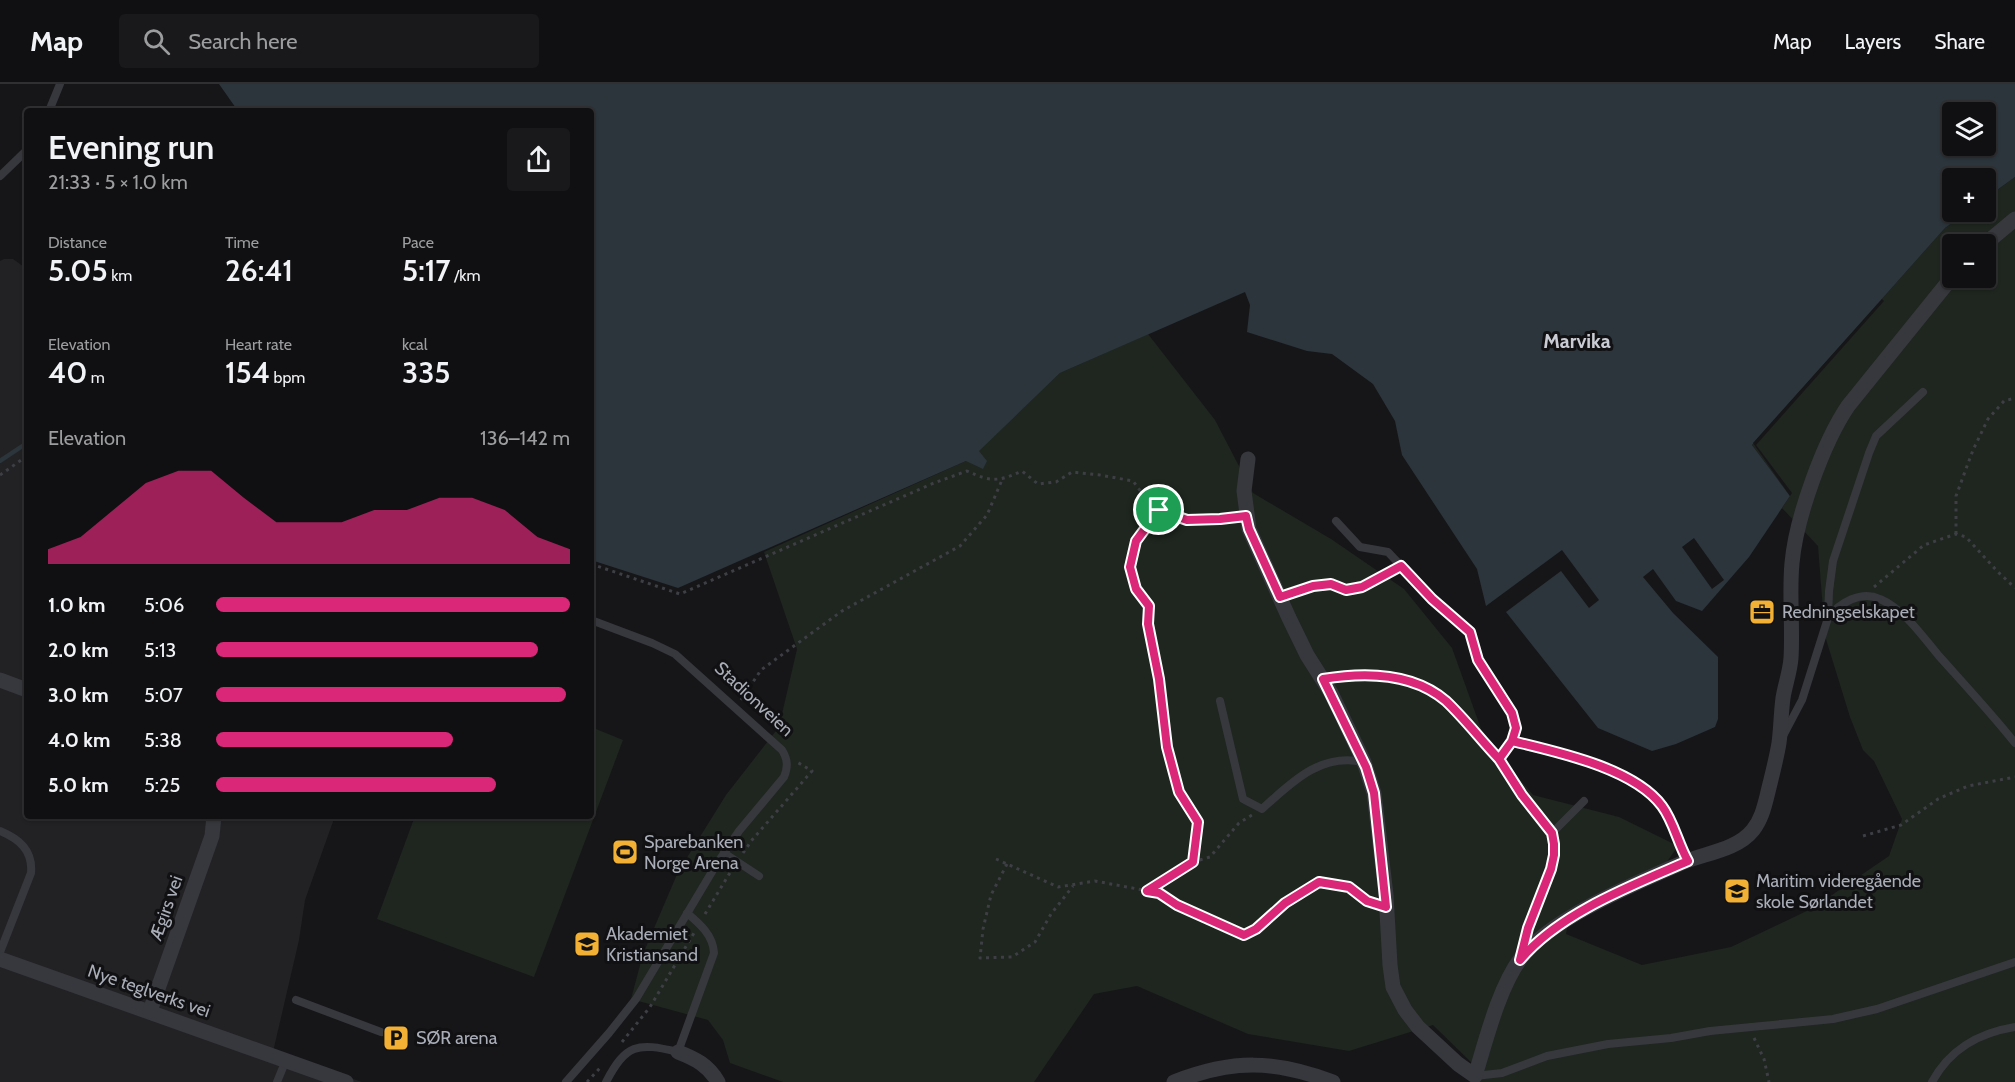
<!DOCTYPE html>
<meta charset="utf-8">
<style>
:root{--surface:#101012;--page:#19191b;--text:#f1f3f6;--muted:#9c9d9f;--line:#303032;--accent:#db2777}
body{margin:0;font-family:Cabin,sans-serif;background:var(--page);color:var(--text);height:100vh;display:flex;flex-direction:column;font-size:22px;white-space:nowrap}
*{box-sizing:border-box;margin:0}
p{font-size:20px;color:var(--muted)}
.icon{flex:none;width:33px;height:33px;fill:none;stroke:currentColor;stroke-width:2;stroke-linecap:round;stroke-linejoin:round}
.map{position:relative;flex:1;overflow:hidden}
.sheet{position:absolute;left:24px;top:24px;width:570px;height:711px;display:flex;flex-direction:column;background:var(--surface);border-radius:6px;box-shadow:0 2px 4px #0004,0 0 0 2px var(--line)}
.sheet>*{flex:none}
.tools{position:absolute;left:1942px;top:18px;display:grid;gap:12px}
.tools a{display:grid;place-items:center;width:54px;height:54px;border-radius:6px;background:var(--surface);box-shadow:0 2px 4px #0004,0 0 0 2px var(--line);font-size:30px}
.pin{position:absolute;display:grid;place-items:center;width:51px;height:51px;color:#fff;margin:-26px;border:3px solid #fff;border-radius:50%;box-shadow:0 2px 6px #0007}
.round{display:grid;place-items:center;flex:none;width:63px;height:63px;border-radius:6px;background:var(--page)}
.overview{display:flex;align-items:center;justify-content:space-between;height:102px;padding:0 24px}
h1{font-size:33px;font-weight:600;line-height:45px}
.figures{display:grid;grid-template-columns:repeat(3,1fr);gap:9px;height:102px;padding:6px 24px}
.figures div{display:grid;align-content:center}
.figures b{font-size:30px;font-weight:600}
.figures small{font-size:16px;font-weight:400}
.figures p{font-size:16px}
.chart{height:168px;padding:12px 24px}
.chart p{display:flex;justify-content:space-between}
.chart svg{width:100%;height:108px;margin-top:6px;fill:var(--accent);opacity:.7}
ul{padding:0 24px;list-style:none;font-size:20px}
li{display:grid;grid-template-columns:96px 72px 1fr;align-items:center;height:45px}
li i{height:15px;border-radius:8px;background:var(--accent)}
header{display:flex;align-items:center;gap:36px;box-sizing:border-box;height:84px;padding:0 30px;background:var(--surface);border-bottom:2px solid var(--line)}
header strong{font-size:28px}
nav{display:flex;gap:33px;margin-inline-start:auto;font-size:21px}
.search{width:420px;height:54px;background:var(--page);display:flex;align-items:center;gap:15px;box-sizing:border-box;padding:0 21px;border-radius:6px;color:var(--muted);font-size:22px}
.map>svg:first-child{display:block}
.built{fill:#222225}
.green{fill:#1e261f;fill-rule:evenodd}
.water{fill:#2c353c;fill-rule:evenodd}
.pier{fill:#161618}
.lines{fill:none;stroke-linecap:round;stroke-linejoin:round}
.stream{stroke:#2c353c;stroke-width:4.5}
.path{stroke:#3d3f44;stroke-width:3;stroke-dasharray:3 4.5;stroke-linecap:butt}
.lane{stroke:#37383d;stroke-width:8}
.street{stroke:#37383d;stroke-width:15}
.route-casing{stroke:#fff;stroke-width:12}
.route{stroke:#db2777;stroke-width:8}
.labels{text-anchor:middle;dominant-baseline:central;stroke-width:6;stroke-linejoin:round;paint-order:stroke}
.poi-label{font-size:18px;fill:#a8adb8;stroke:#111113;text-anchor:start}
.street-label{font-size:18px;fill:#a8adb8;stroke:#111113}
.neighbourhood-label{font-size:20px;font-weight:bold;fill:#c9ccd4;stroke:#111113}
</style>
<header>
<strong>Map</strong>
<div class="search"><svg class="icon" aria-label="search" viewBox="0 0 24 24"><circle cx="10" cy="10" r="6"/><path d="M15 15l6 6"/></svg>Search here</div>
<nav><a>Map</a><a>Layers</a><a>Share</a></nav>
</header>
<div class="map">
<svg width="2015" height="998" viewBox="0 0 2015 998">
<rect width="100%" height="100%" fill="#161618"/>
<!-- built -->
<path class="built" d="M4,175H13L27,185V732H335L305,816L299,856L273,968L362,998H0V177Z"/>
<!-- green -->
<g class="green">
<path d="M2015,93V998H1474L1477,984L1433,941L1349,967L1248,950L1137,902L1094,910L1034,998H783L730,979L723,956L708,936L631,915L643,870L678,788L726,711L779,643L797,565L764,468L966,377L1060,289L1148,250L1215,336L1253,409L1331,455L1404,505L1452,564L1484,653L1533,711L1619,733L1678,762L1657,792L1570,827L1566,850L1642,881L1731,863L1813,824L1889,772L1902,735L1874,677L1863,666L1850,633L1825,552L1818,462L1782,424L1790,412L1752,361L1945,144L1967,128H1986V114ZM1953,160H1986V194H1953Z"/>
<path d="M591,643L623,656L534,893L377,835L415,732H591Z"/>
</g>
<!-- water -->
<path class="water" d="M219,0H2015V93L1986,114V94H1953V128H1967L1945,144L1752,361L1790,412L1749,473L1702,527L1676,517L1653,485L1643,493L1673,529L1718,573V635L1715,643L1676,660L1652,667L1598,644L1506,528L1561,487L1589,524L1599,516L1562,466L1486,522L1477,485L1402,371L1395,337L1373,300L1332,270L1307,267L1247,248L1250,221L1245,208L1060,289L979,367L987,377L983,385L966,377L678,504L591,476V27H238ZM1953,28H1986V62H1953Z"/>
<!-- pier -->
<g class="pier">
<path d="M1882,215L1884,217L1756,361L1792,409L1790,412L1753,359Z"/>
<path d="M1694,454L1724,496L1712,505L1682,463Z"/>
</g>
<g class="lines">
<!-- stream -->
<path class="stream" d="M0,377L27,359"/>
<!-- path -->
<g class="path">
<path d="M0,391L27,372"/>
<path d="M1159,426L1136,457L1130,483L1136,505L1149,522L1148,540L1159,595L1167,663L1179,708L1198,738L1193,778"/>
<path d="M1956,450V412L1973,366L1988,335L2004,317L2015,314"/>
<path d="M591,480L680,510L934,399L967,387C991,398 998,398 1022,387L1038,400L1056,398L1072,388L1100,391L1133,397L1150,420L1168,429L1187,436L1234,434"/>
<path d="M1874,503L1924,461L1956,450L1966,453L1997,487L2015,504"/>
<path d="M1293,509L1313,502L1331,500L1346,506L1363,503L1390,487"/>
<path d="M741,616L761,586L842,527L960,462L987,431L1002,396"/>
<path d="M1522,659C1564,670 1636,686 1662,723C1671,735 1676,751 1682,765"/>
<path d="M1863,752L1901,741L1938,715L1968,702L2015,693"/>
<path d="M743,769L752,756L812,687L797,678"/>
<path d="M996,775L1058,803L1095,797L1159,809L1177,821L1244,851L1256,845L1285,819L1319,798L1349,803L1367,817L1373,819"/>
<path d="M1007,780L991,811L983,845L980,874L1012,873L1035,858L1051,830L1073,802"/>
<path d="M1148,806L1193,778L1210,773L1239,739L1252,731"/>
<path d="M705,830L731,787"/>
<path d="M1754,954L1764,975L1769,998"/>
<path d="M622,958L650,923L694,849"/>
<path d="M587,998L600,984"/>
</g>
<!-- lane -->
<g class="lane">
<path d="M49,27L60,0"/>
<path d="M0,92L27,66"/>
<path d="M1336,437L1360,463L1388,468L1432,515L1470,548L1478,576L1512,629L1516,644L1512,657L1499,675"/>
<path d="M1828,534C1839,519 1861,506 1880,515C1905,526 1922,552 1939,572C1965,601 1991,629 2015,659"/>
<path d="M1323,595L1343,591H1375L1420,600L1447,618L1499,675L1522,711L1552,749L1554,760V771L1551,785L1528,845L1521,868"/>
<path d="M1220,617L1243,715L1262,725C1290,700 1320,668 1363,678"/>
<path d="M1783,652L1802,616L1828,534L1829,507L1833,477L1869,369L1876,352L1923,308"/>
<path d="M0,747C19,755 33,766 31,789L0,868"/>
<path d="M1552,749L1584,717"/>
<path d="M724,769L759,792"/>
<path d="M296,916L381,948"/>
<path d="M1475,994V992L1502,989L1547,972L1608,960L1671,954L1710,947L1833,935L1877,925L2015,878"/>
<path d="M277,998L286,976"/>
<path d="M566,998L609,949L636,915L716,781L739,747L784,693C788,683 788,676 782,666L675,570L652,559L591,536"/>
<path d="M606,998C626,960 637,958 678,968L714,869C713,851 700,840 687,829"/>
<path d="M1932,998C1950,965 1978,949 2015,943"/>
</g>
<!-- street -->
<g class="street">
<path d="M1985,160L2015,135"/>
<path d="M1248,375L1244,407L1249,445L1289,534L1307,571L1331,609L1364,678L1374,709L1386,811L1390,881L1393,903L1405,926L1418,943L1458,980L1475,992C1486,956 1499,903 1521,874C1552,833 1637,799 1684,778C1706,769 1737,766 1753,746C1761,736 1764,724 1767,712C1771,695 1776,677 1779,659C1781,644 1781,629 1783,614C1785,601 1790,588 1791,574C1793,542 1789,511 1792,479C1796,434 1823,359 1848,322L1953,192"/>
<path d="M0,596L27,606"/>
<path d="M0,875L346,998"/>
<path d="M150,927L212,752L214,732"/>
<path d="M678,968C696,975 708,981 718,998"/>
<path d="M1174,998C1233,975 1274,976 1333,998"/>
</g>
</g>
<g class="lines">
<defs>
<path id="route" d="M1159,426L1136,457L1130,483L1136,505L1149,522L1148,540L1159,595L1167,663L1179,708L1198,738L1193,778L1147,807L1159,809L1177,821L1244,851L1256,845L1285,819L1319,798L1349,803L1367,817L1386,823L1374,709L1366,683L1323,595C1365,588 1412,588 1446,617C1465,635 1481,656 1499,675L1512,657C1557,668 1634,684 1662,722C1674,738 1678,760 1688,777C1633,801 1559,829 1520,876L1528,844L1551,785L1554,771V760L1552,749L1522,711L1499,675L1512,657L1516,644L1512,629L1478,576L1470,548L1432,515L1401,482L1362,503L1346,506L1331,500L1313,502L1280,513L1249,445L1246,432L1220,435L1187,436L1159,426"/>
</defs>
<!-- route casing -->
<use href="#route" class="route-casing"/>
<!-- route -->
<use href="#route" class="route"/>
</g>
<!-- icons -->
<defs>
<symbol id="office-square" viewBox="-11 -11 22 22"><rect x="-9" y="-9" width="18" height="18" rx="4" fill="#f2b134" stroke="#111113"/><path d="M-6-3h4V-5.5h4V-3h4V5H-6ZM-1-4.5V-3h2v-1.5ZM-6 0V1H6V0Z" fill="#111"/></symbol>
<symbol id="stadium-square" viewBox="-11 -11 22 22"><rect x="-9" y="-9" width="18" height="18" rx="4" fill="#f2b134" stroke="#111113"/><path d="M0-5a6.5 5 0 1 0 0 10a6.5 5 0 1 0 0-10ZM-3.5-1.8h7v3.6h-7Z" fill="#111"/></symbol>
<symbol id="school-square" viewBox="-11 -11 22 22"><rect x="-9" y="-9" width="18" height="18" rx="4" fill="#f2b134" stroke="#111113"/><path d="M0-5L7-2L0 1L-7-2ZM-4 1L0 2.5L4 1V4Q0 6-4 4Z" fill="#111"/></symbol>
<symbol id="parking-square" viewBox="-11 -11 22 22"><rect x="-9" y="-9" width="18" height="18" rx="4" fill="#f2b134" stroke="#111113"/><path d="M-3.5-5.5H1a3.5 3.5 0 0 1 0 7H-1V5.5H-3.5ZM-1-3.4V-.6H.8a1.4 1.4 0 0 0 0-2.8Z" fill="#111"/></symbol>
</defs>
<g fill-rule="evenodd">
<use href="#office-square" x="1747" y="513" width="30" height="30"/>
<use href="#stadium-square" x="610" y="753" width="30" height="30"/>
<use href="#school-square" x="1722" y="792" width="30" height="30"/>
<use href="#school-square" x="572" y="845" width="30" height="30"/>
<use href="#parking-square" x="381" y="939" width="30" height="30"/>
</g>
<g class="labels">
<!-- poi labels -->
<g class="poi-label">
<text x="1782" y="528">Redningselskapet</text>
<text x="644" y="758">Sparebanken<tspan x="644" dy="21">Norge Arena</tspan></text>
<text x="1756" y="797">Maritim videregående<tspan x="1756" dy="21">skole Sørlandet</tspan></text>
<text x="606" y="850">Akademiet<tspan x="606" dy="21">Kristiansand</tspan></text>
<text x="416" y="954">SØR arena</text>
</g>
<!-- street labels -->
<g class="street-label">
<text transform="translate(754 615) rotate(43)">Stadionveien</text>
<text transform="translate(166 824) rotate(-71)">Ægirs vei</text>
<text transform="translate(149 907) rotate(19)">Nye teglverks vei</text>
</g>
<!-- neighbourhood labels -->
<g class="neighbourhood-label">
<text x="1577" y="257">Marvika</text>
</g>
</g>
</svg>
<div class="tools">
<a><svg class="icon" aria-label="layers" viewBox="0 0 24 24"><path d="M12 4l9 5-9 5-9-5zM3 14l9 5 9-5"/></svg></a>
<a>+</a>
<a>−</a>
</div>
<div class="pin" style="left:1159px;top:426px;background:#1e9e55"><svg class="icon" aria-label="arrive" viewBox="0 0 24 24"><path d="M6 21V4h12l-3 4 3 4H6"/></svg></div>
<section class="sheet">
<div class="overview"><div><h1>Evening run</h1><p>21:33 · 5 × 1.0 km</p></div><a class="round"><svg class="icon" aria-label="share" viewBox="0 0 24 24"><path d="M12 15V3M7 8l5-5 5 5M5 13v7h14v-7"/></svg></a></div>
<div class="figures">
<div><p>Distance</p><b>5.05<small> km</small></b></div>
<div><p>Time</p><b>26:41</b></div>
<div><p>Pace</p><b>5:17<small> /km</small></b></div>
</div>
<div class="figures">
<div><p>Elevation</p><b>40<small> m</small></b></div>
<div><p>Heart rate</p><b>154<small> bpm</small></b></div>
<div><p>kcal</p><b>335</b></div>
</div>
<div class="chart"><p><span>Elevation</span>136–142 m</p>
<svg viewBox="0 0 160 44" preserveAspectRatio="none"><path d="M0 44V38L10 33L20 22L30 11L40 6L50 6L60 17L70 27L80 27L90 27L100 22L110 22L120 17L130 17L140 22L150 33L160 38V44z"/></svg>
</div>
<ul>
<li><b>1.0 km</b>5:06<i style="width:100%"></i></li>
<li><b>2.0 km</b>5:13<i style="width:91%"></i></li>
<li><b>3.0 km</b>5:07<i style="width:99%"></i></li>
<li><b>4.0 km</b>5:38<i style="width:67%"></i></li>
<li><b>5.0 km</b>5:25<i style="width:79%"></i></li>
</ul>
</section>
</div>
